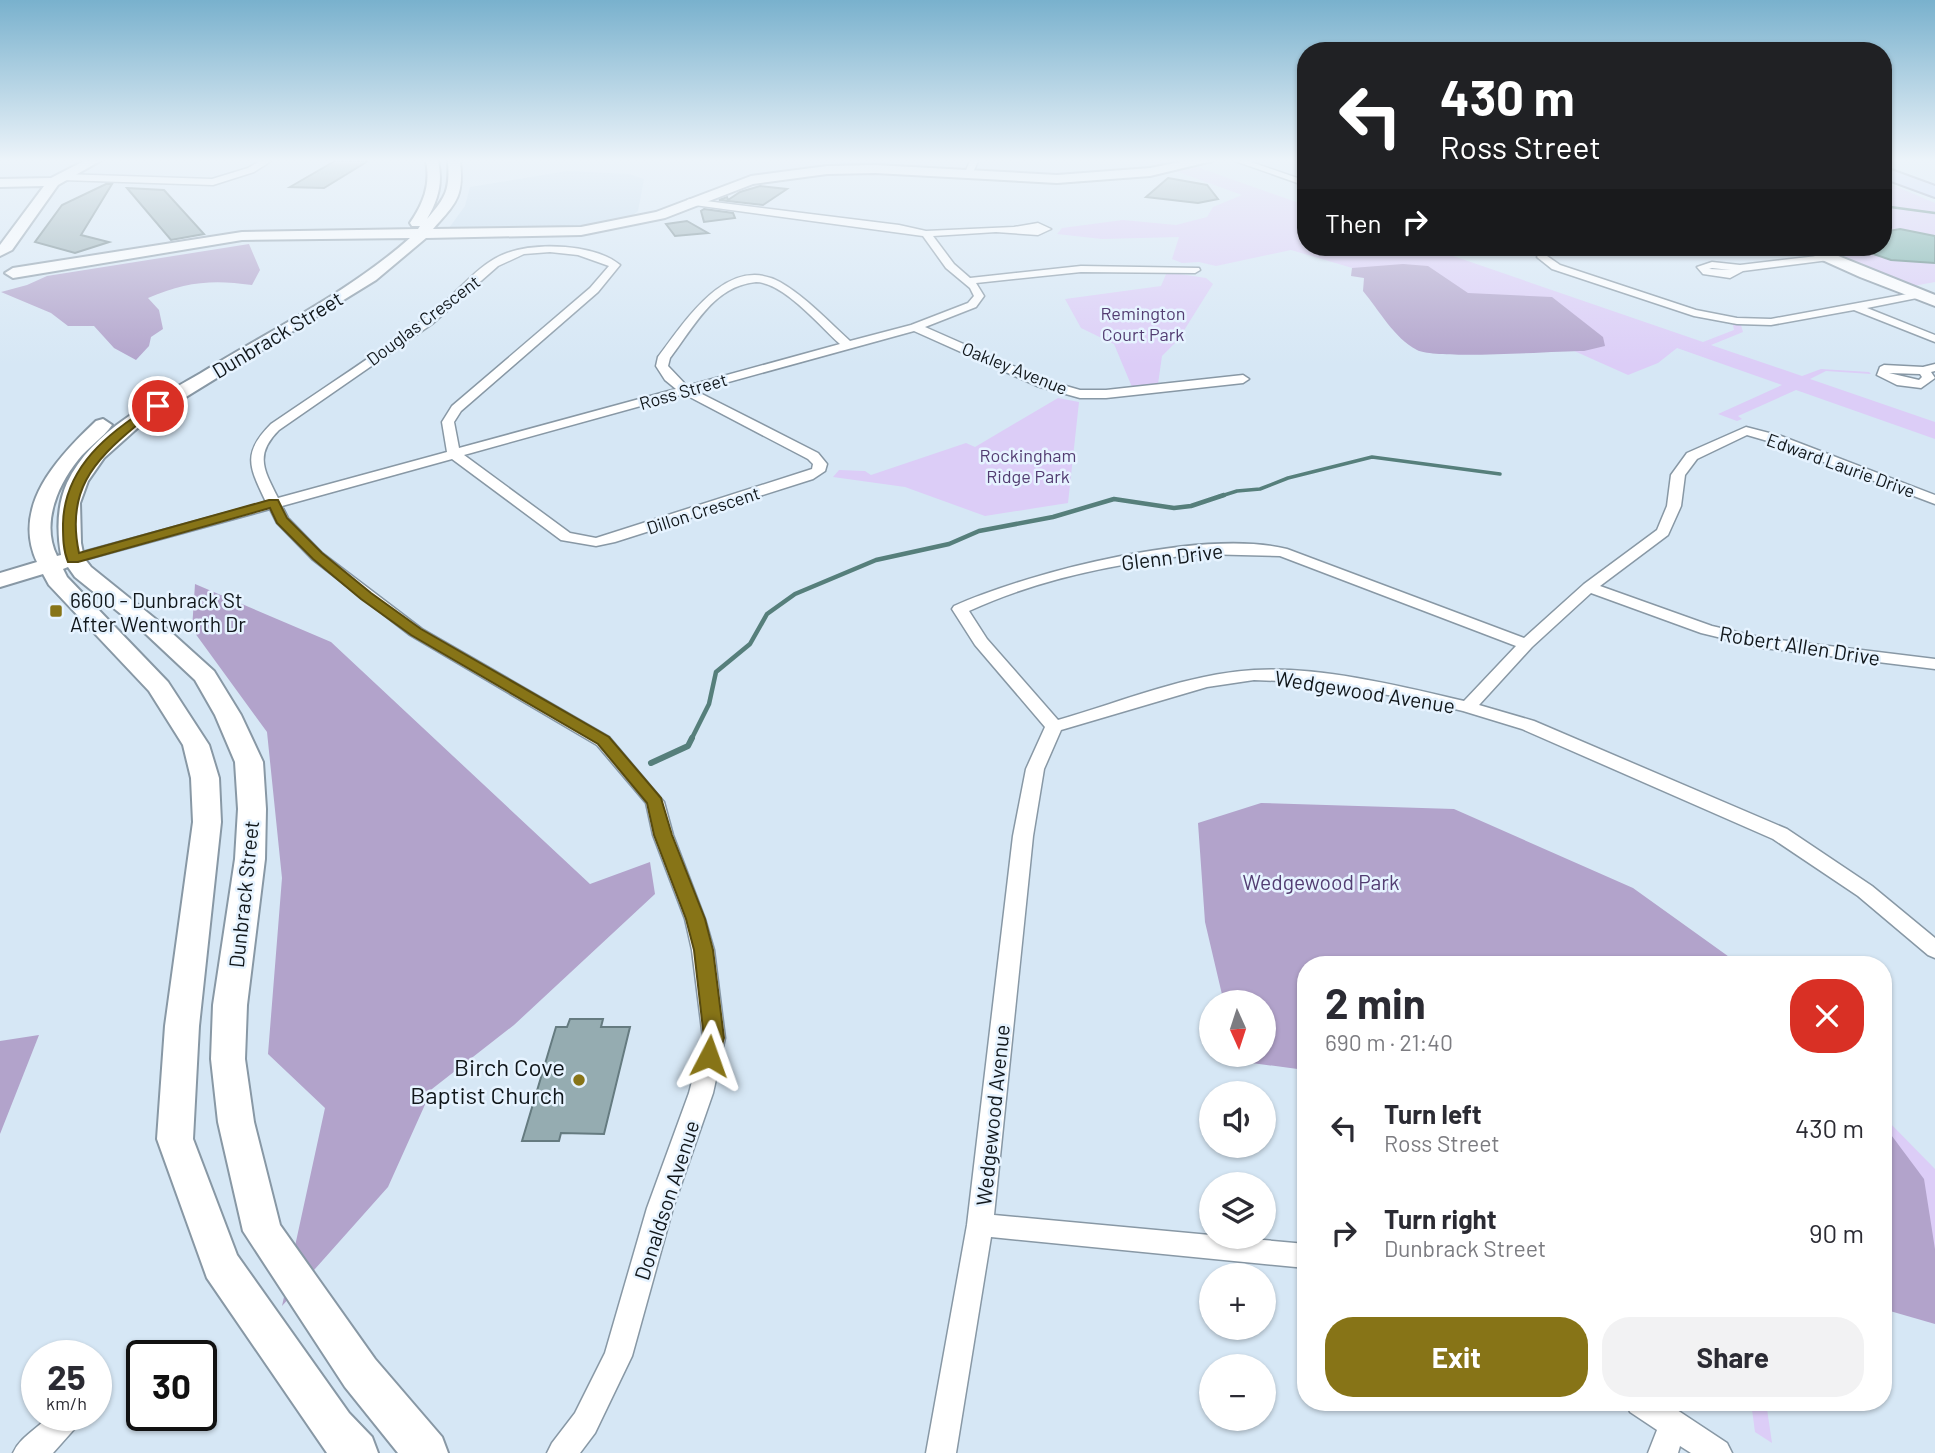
<!DOCTYPE html>
<meta charset="utf-8">
<style>
body{margin:0;font-family:Barlow,sans-serif;background:#f2f2f3;color:#2b2b33;height:100vh;display:flex;flex-direction:column;font-size:26px;white-space:nowrap}
*{box-sizing:border-box;margin:0}
p{font-size:23px;color:#7c7c81}
.icon{flex:none;width:38px;height:38px;fill:none;stroke:currentColor;stroke-width:2;stroke-linecap:round;stroke-linejoin:round}
.map{position:relative;flex:1;overflow:hidden}
.sheet{position:absolute;left:1297px;top:956px;width:595px;height:455px;display:flex;flex-direction:column;background:#fff;border-radius:28px;box-shadow:0 2px 5px #0004}
.sheet>*{flex:none}
.hud{position:absolute;left:1297px;top:42px;width:595px;height:214px;border-radius:28px;box-shadow:0 2px 5px #0004;background:#202124;color:#fff;overflow:hidden}
.needle{width:46px;rotate:177deg}
.buttons{position:absolute;left:1199px;top:990px;display:grid;gap:14px}
.buttons a{display:grid;place-items:center;width:77px;height:77px;border-radius:50%;background:#fff;box-shadow:0 2px 5px #0004;font-size:35px}
.speed{position:absolute;left:21px;top:1340px;display:flex;gap:14px;font-size:35px;font-weight:700;text-align:center}
.speed>*{display:grid;place-content:center;width:91px;height:91px;border-radius:50%;background:#fff;box-shadow:0 2px 5px #0004;line-height:1}
.speed small{font-size:18px;font-weight:400}
.speed .limit{border:4px solid #111;border-radius:10px;background:#fff;color:#111}
.pin{position:absolute;display:grid;place-items:center;width:60px;height:60px;color:#fff;margin:-30px;border:4px solid #fff;border-radius:50%;box-shadow:0 2px 7px #0007}
.me{position:absolute;width:77px;margin:-38px;rotate:4deg;stroke-linejoin:round;filter:drop-shadow(0 0 5px #0008)}
.turn{display:flex;align-items:center;gap:24px;height:147px;padding:0 28px;font-size:32px}
.turn .icon{width:91px;height:91px;stroke-width:2.5}
.turn b{display:block;font-size:49px;line-height:60px}
.then{display:flex;align-items:center;height:66px;padding:0 28px;background:#0003;gap:14px;font-size:26px}
.round{display:grid;place-items:center;flex:none;width:74px;height:74px;border-radius:28px;background:#f2f2f3}
.overview{display:flex;align-items:center;justify-content:space-between;height:119px;padding:0 28px}
h1{font-size:42px;font-weight:700;line-height:52px}
.cta{display:flex;gap:14px;margin-top:auto;padding:14px 28px}
.cta a{flex:1;height:80px;border-radius:28px;background:#877417;color:#fff;font-size:28px;font-weight:700;line-height:80px;text-align:center}
.cta a+a{background:#f2f2f3;color:#2b2b33}
ul{padding:0;list-style:none}
li{display:flex;align-items:center;gap:21px;height:105px;padding:0 28px}
li div{flex:1}
li b{display:block;font-size:26px}
li em{font-style:normal}
.map>svg:first-child{display:block}
</style>
<div class="map">
<svg width="1935" height="1453" viewBox="0 0 1935 1453">
<rect width="100%" height="100%" fill="#d6e7f5"/>
<polygon fill="#c3daed" points="567,171 629,174 644,179 638,211 632,216 604,223 569,227 449,228 465,206 470,187"/>
<g fill="#dccdf7">
<polygon points="1148,161 1180,161 1305,205 1306,247 1427,247 1703,342 1734,330 1733,325 1741,325 1743,332 1711,345 1802,376 1821,369 1869,372 1871,374 1826,371 1810,379 1935,422 1935,439 1796,390 1738,416 1742,419 1737,421 1718,414 1782,385 1677,348 1658,363 1628,375 1458,299 1291,250 1216,266 1199,262 1182,263 1172,259 1179,237 1102,239 1057,234 1062,228 1123,220 1176,225 1207,217 1213,207 1242,195"/>
<polygon points="1883,181 1935,203 1935,282 1913,286 1823,247 1883,247"/>
<polygon points="1167,272 1206,278 1213,284 1178,340 1162,356 1158,384 1132,387 1114,344 1081,328 1065,299 1161,286"/>
<polygon points="1058,398 1079,402 1068,503 985,516 905,487 833,477 839,470 865,471 871,475 966,443 975,447"/>
<polygon points="1883,1116 1935,1169 1935,1270 1883,1257"/>
<polygon points="1751,1402 1766,1402 1772,1443 1755,1432"/>
</g>
<g fill="#b2a3cb">
<path d="M 249,244 L 260,270 L 252,285 C 212,279 185,282 148,298 L 159,310 L 163,329 L 151,337 L 149,346 L 136,360 L 114,348 L 94,326 L 68,326 L 51,313 L 1,292 L 27,285 L 47,276 Z"/>
<path d="M 1403,264 L 1428,266 L 1468,293 L 1552,297 L 1603,337 L 1605,346 L 1584,351 C 1554,351 1437,360 1417,350 C 1394,338 1379,310 1363,291 L 1364,278 L 1351,276 L 1352,268 Z"/>
<polygon points="195,584 331,642 590,884 650,862 655,894 514,1025 432,1089 388,1187 282,1306 325,1108 268,1054 282,878 267,732 192,629"/>
<polygon points="1261,803 1454,809 1633,888 1739,964 1306,964 1305,1070 1237,1061 1236,1055 1264,1055 1264,1003 1224,1003 1205,922 1198,823"/>
<polygon points="39,1035 0,1134 0,1041"/>
<polygon points="1883,1124 1924,1179 1935,1249 1935,1324 1883,1309"/>
</g>
<polygon fill="#74aca4" stroke="#567f7b" stroke-width="2" points="1900,229 1935,236 1935,263 1891,260 1853,247 1883,247 1883,232"/>
<g fill="none" stroke-linecap="round" stroke-linejoin="round">
<polyline stroke="#567f7b" stroke-width="2.5" points="1883,206 1935,213"/>
<polyline stroke="#567f7b" stroke-width="3.5" points="1218,497 1237,491 1260,489 1288,478 1372,457 1500,474"/>
<polyline stroke="#567f7b" stroke-width="4.5" points="691,740 709,704 716,672 750,644 767,614 795,594 876,560 949,544 979,531 1053,517 1114,499 1174,508 1191,506 1224,495"/>
<polyline stroke="#567f7b" stroke-width="6" points="651,763 688,746 692,738"/>
</g>
<g fill="#95acb1" stroke="#657b80" stroke-width="2">
<polygon points="335,161 368,161 324,188 290,187"/>
<polygon points="1168,178 1207,185 1218,199 1198,203 1146,197"/>
<polygon points="106,184 112,184 81,235 109,242 75,253 35,242 62,205"/>
<polygon points="760,186 787,189 763,205 719,200 727,197 728,200 740,192"/>
<polygon points="127,188 164,190 204,234 171,240"/>
<polygon points="704,209 733,213 735,218 704,222 701,211"/>
<polygon points="687,221 708,233 675,236 666,224"/>
<polygon points="570,1019 603,1019 601,1027 630,1027 604,1134 561,1133 559,1141 522,1141 556,1027 567,1027"/>
</g>
<g fill="none" stroke-linecap="round" stroke-linejoin="round">
<g stroke="#8898a5" stroke-width="3">
<g id="street">
<polygon points="260,161 271,161 254,172 213,185 63,180 59,177 63,174 212,179 248,168"/>
<polygon points="970,161 978,161 972,175 968,178 964,175"/>
<polygon points="1235,161 1248,161 1306,181 1306,186"/>
<path d="M 690,199 L 899,225 L 926,231 L 1014,227 L 1038,223 L 1051,229 L 1038,235 L 996,232 L 933,236 L 954,264 L 970,278 L 1081,266 L 1199,268 L 1200,270 L 1195,273 L 1081,272 L 976,283 L 984,296 L 976,307 L 925,327 L 1045,380 L 1080,390 L 1106,390 L 1243,375 L 1249,379 L 1243,383 L 1106,398 L 1080,398 L 1037,386 L 914,331 L 696,391 L 818,453 L 827,464 L 825,471 L 813,479 L 615,542 L 596,546 L 561,540 L 452,459 L 282,506 L 288,518 L 322,553 L 422,629 L 609,737 L 664,802 L 673,835 L 705,919 L 714,950 L 725,1038 L 713,1093 L 673,1208 L 632,1356 L 595,1433 L 580,1453 L 547,1453 L 552,1443 L 575,1413 L 605,1353 L 647,1208 L 689,1093 L 703,1038 L 692,950 L 685,919 L 653,835 L 646,803 L 597,745 L 410,635 L 312,559 L 277,523 L 270,509 L 73,563 L 66,559 L 68,556 L 266,502 C 250,468 241,454 271,424 C 325,387 380,352 433,312 C 457,294 478,263 507,253 C 537,242 595,244 620,265 L 598,292 L 461,411 L 454,422 L 459,448 L 676,389 L 665,380 L 656,366 L 658,357 C 685,322 727,253 780,282 C 806,297 828,321 850,341 L 911,325 L 968,303 L 974,296 L 970,288 L 946,268 L 923,236 L 687,204 L 687,200 ZM 550,252 L 578,255 L 609,266 L 590,288 L 452,406 L 442,422 L 447,452 L 278,498 C 264,470 254,455 279,430 L 432,324 L 498,266 L 524,254 ZM 756,282 C 783,282 820,326 840,344 L 687,386 L 668,366 L 670,358 C 694,327 713,286 756,282 ZM 684,394 L 808,459 L 813,464 L 812,469 L 596,538 L 570,533 L 464,455 Z"/>
<polygon points="1550,247 1563,247 1547,256 1560,265 1696,310 1737,318 1771,319 1918,292 1923,295 1922,297 1867,308 1935,335 1935,342 1854,310 1771,325 1737,324 1694,316 1552,269 1537,257 1542,250"/>
<path d="M 1826,255 L 1831,258 L 1829,260 L 1743,271 L 1730,278 L 1703,274 L 1697,267 L 1712,262 L 1740,265 ZM 1712,268 L 1731,270 L 1709,269 Z"/>
<path d="M 1935,364 L 1935,371 L 1931,372 L 1935,378 L 1921,388 L 1897,385 L 1877,375 L 1880,367 L 1884,365 L 1923,367 ZM 1889,373 L 1920,374 L 1922,377 L 1919,380 Z"/>
<path d="M 1746,427 L 1781,436 L 1935,495 L 1935,504 L 1771,442 L 1747,435 L 1697,459 L 1685,475 L 1681,506 L 1668,535 L 1600,586 L 1712,626 L 1763,638 L 1935,659 L 1935,669 L 1763,648 L 1701,633 L 1591,593 L 1532,647 L 1479,705 L 1534,721 L 1787,829 L 1872,886 L 1935,938 L 1935,958 L 1928,955 L 1858,896 L 1773,839 L 1522,729 L 1463,711 L 1413,699 L 1307,682 L 1254,680 L 1207,687 L 1061,730 L 1044,769 L 1033,836 L 994,1215 L 1306,1244 L 1306,1268 L 991,1237 L 956,1453 L 926,1453 L 967,1225 L 1013,836 L 1026,769 L 1045,727 L 975,645 L 952,609 L 954,606 C 1032,571 1204,528 1287,549 L 1524,638 L 1584,584 L 1657,530 L 1667,506 L 1671,475 L 1687,453 ZM 1200,554 L 1280,556 L 1516,646 L 1464,701 C 1401,686 1319,666 1254,670 C 1187,674 1121,702 1058,720 L 987,639 L 969,611 C 1040,578 1123,562 1200,554 Z"/>
<polygon points="1626,1402 1665,1402 1727,1443 1732,1453 1691,1453 1680,1446 1678,1453 1648,1453 1657,1430 1630,1412"/>
<path d="M 49,1416 L 81,1416 L 77,1426 L 53,1453 L 13,1453 C 20,1437 37,1429 49,1416 Z"/>
</g>
</g>
<g stroke="#8898a5" stroke-width="4">
<g id="secondary">
<polygon points="84,161 100,161 58,185 12,250 0,256 0,245 44,186 0,187 0,179 51,178"/>
<path d="M 426,161 L 438,161 C 443,183 438,200 427,219 C 446,197 450,190 448,161 L 460,161 C 464,197 456,203 433,229 L 581,227 L 656,212 L 751,176 L 827,166 L 875,165 L 1057,175 L 1150,168 L 1185,161 L 1212,161 L 1150,176 L 1057,183 L 875,173 L 827,174 L 753,184 L 665,218 L 581,235 L 426,238 L 376,280 L 142,424 L 104,458 L 88,481 L 80,503 L 81,543 L 84,558 L 91,567 L 163,625 L 214,671 L 241,715 L 263,762 L 266,809 L 265,859 L 247,1005 L 245,1059 L 254,1122 L 280,1225 L 375,1359 L 442,1437 L 448,1453 L 398,1453 L 345,1387 L 243,1231 L 218,1122 L 211,1059 L 213,1005 L 235,859 L 238,809 L 235,762 L 215,715 L 195,680 L 147,635 L 75,577 L 68,567 L 63,569 L 67,577 L 168,682 L 209,745 L 219,778 L 221,822 L 199,1026 L 193,1139 L 237,1255 L 349,1413 L 372,1437 L 378,1453 L 327,1453 L 207,1278 L 157,1139 L 165,1026 L 193,822 L 191,778 L 183,745 L 149,691 L 49,585 L 43,574 L 0,587 L 0,573 L 37,562 C 11,506 58,457 96,421 L 103,419 L 112,425 C 103,438 88,447 78,460 C 57,486 41,524 57,556 L 61,555 C 57,532 57,505 67,483 C 92,430 153,401 201,373 C 271,330 348,293 410,238 L 242,240 L 13,278 L 5,273 L 13,268 L 242,232 L 418,229 L 420,226 L 412,226 L 410,223 C 423,204 431,185 426,161 Z"/>
<polygon points="1798,247 1816,247 1935,295 1935,306 1860,277 1800,250"/>
</g>
</g>
<g stroke="#8992ac" stroke-width="4">
<polygon id="highway" points="1883,167 1935,186 1935,197 1883,178"/>
</g>
<use href="#street" fill="#fff" fill-rule="evenodd"/>
<use href="#secondary" fill="#fff" fill-rule="evenodd"/>
<use href="#highway" fill="#cad5fa" fill-rule="evenodd"/>
</g>
<linearGradient id="sky" x2="0" y2="1"><stop stop-color="#79b1cd"/><stop offset="0.44" stop-color="#edf4fa"/><stop offset="1" stop-color="#edf4fa" stop-opacity="0"/></linearGradient>
<rect width="1935" height="365" fill="url(#sky)"/>
<path fill="#877417" stroke="#584b0f" stroke-width="2" d="M 154,404 L 163,406 C 156,414 145,418 137,425 C 92,462 66,492 79,553 L 269,500 L 278,500 L 287,518 L 322,553 L 371,593 L 421,629 L 609,737 L 661,798 L 672,835 L 705,919 L 713,950 L 724,1038 L 717,1062 L 709,1064 L 702,1062 L 699,1056 L 704,1038 L 694,950 L 686,919 L 654,835 L 647,803 L 598,744 L 411,635 L 361,599 L 313,559 L 277,523 L 270,508 L 78,562 L 68,562 C 63,550 63,537 63,524 C 64,467 109,432 154,404 Z"/>
<g fill="#877417" stroke="#e6f3ff" stroke-width="2.5">
<rect x="49" y="604" width="14" height="14" rx="3.5"/>
<circle cx="579" cy="1080" r="7"/>
</g>
<g text-anchor="middle" dominant-baseline="central" stroke-width="5" stroke-linejoin="round" paint-order="stroke">
<g font-size="18" fill="#533d72" stroke="#e6f3ff">
<text x="1143" y="313">Remington<tspan x="1143" dy="21">Court Park</tspan></text>
<text x="1028" y="455">Rockingham<tspan x="1028" dy="21">Ridge Park</tspan></text>
</g>
<g font-size="18" fill="#11171b" stroke="#e6f3ff">
<text transform="translate(423 320) rotate(-37)">Douglas Crescent</text>
<text transform="translate(1015 368) rotate(22)">Oakley Avenue</text>
<text transform="translate(683 391) rotate(-16)">Ross Street</text>
<text transform="translate(1841 465) rotate(20)">Edward Laurie Drive</text>
<text transform="translate(703 510) rotate(-18)">Dillon Crescent</text>
</g>
<g font-size="21" fill="#11171b" stroke="#e6f3ff">
<text transform="translate(277 334) rotate(-31)">Dunbrack Street</text>
<text transform="translate(1172 556) rotate(-7)">Glenn Drive</text>
<text transform="translate(1800 645) rotate(9)">Robert Allen Drive</text>
<text transform="translate(1365 691) rotate(9)">Wedgewood Avenue</text>
<text transform="translate(243 894) rotate(-84)">Dunbrack Street</text>
<text transform="translate(992 1115) rotate(-84)">Wedgewood Avenue</text>
<text transform="translate(666 1200) rotate(-72)">Donaldson Avenue</text>
</g>
<g font-size="21" fill="#11171b" stroke="#e6f3ff" text-anchor="start">
<text x="70" y="599">6600 - Dunbrack St<tspan x="70" dy="24">After Wentworth Dr</tspan></text>
</g>
<g font-size="21" fill="#533d72" stroke="#e6f3ff">
<text x="1321" y="881">Wedgewood Park</text>
</g>
<g font-size="24" fill="#11171b" stroke="#e6f3ff" text-anchor="end">
<text x="565" y="1066">Birch Cove<tspan x="565" dy="28">Baptist Church</tspan></text>
</g>
</g>
</svg>
<div class="buttons">
<a><svg class="needle" viewBox="-14 -14 28 28"><path d="M0-13l5 13h-10z" fill="#e53935"/><path d="M0 13l5-13h-10z" fill="#7c7c81"/></svg></a>
<a><svg class="icon" aria-label="sound" viewBox="0 0 24 24"><path d="M4 9h4l5-4v14l-5-4H4zM17 9q2 3 0 6"/></svg></a>
<a><svg class="icon" aria-label="layers" viewBox="0 0 24 24"><path d="M12 4l9 5-9 5-9-5zM3 14l9 5 9-5"/></svg></a>
<a>+</a>
<a>−</a>
</div>
<div class="speed"><div>25<small>km/h</small></div><div class="limit">30</div></div>
<div class="pin" style="left:158px;top:406px;background:#d93025"><svg class="icon" aria-label="arrive" viewBox="0 0 24 24"><path d="M6 21V4h12l-3 4 3 4H6"/></svg></div>
<svg class="me" style="left:709px;top:1056px" viewBox="-20 -20 40 40"><path d="M0-17L14 15 0 8-14 15z" fill="#877417" stroke="#fff" stroke-width="4"/></svg>
<div class="hud">
<div class="turn"><svg class="icon" aria-label="left" viewBox="0 0 24 24"><path d="M17 20v-9H6M10 6l-5 5 5 5"/></svg><div><b>430 m</b>Ross Street</div></div>
<div class="then">Then<svg class="icon" aria-label="right" viewBox="0 0 24 24"><path d="M7 20v-9h11M14 6l5 5-5 5"/></svg></div>
</div>
<section class="sheet">
<div class="overview"><div><h1>2 min</h1><p>690 m · 21:40</p></div><a class="round" style="background:#d93025;color:#fff"><svg class="icon" aria-label="close" viewBox="0 0 24 24"><path d="M6 6l12 12M18 6L6 18"/></svg></a></div>
<ul>
<li><svg class="icon" aria-label="left" viewBox="0 0 24 24"><path d="M17 20v-9H6M10 6l-5 5 5 5"/></svg><div><b>Turn left</b><p>Ross Street</p></div><em>430 m</em></li>
<li><svg class="icon" aria-label="right" viewBox="0 0 24 24"><path d="M7 20v-9h11M14 6l5 5-5 5"/></svg><div><b>Turn right</b><p>Dunbrack Street</p></div><em>90 m</em></li>
</ul>
<div class="cta"><a>Exit</a><a>Share</a></div>
</section>
</div>
